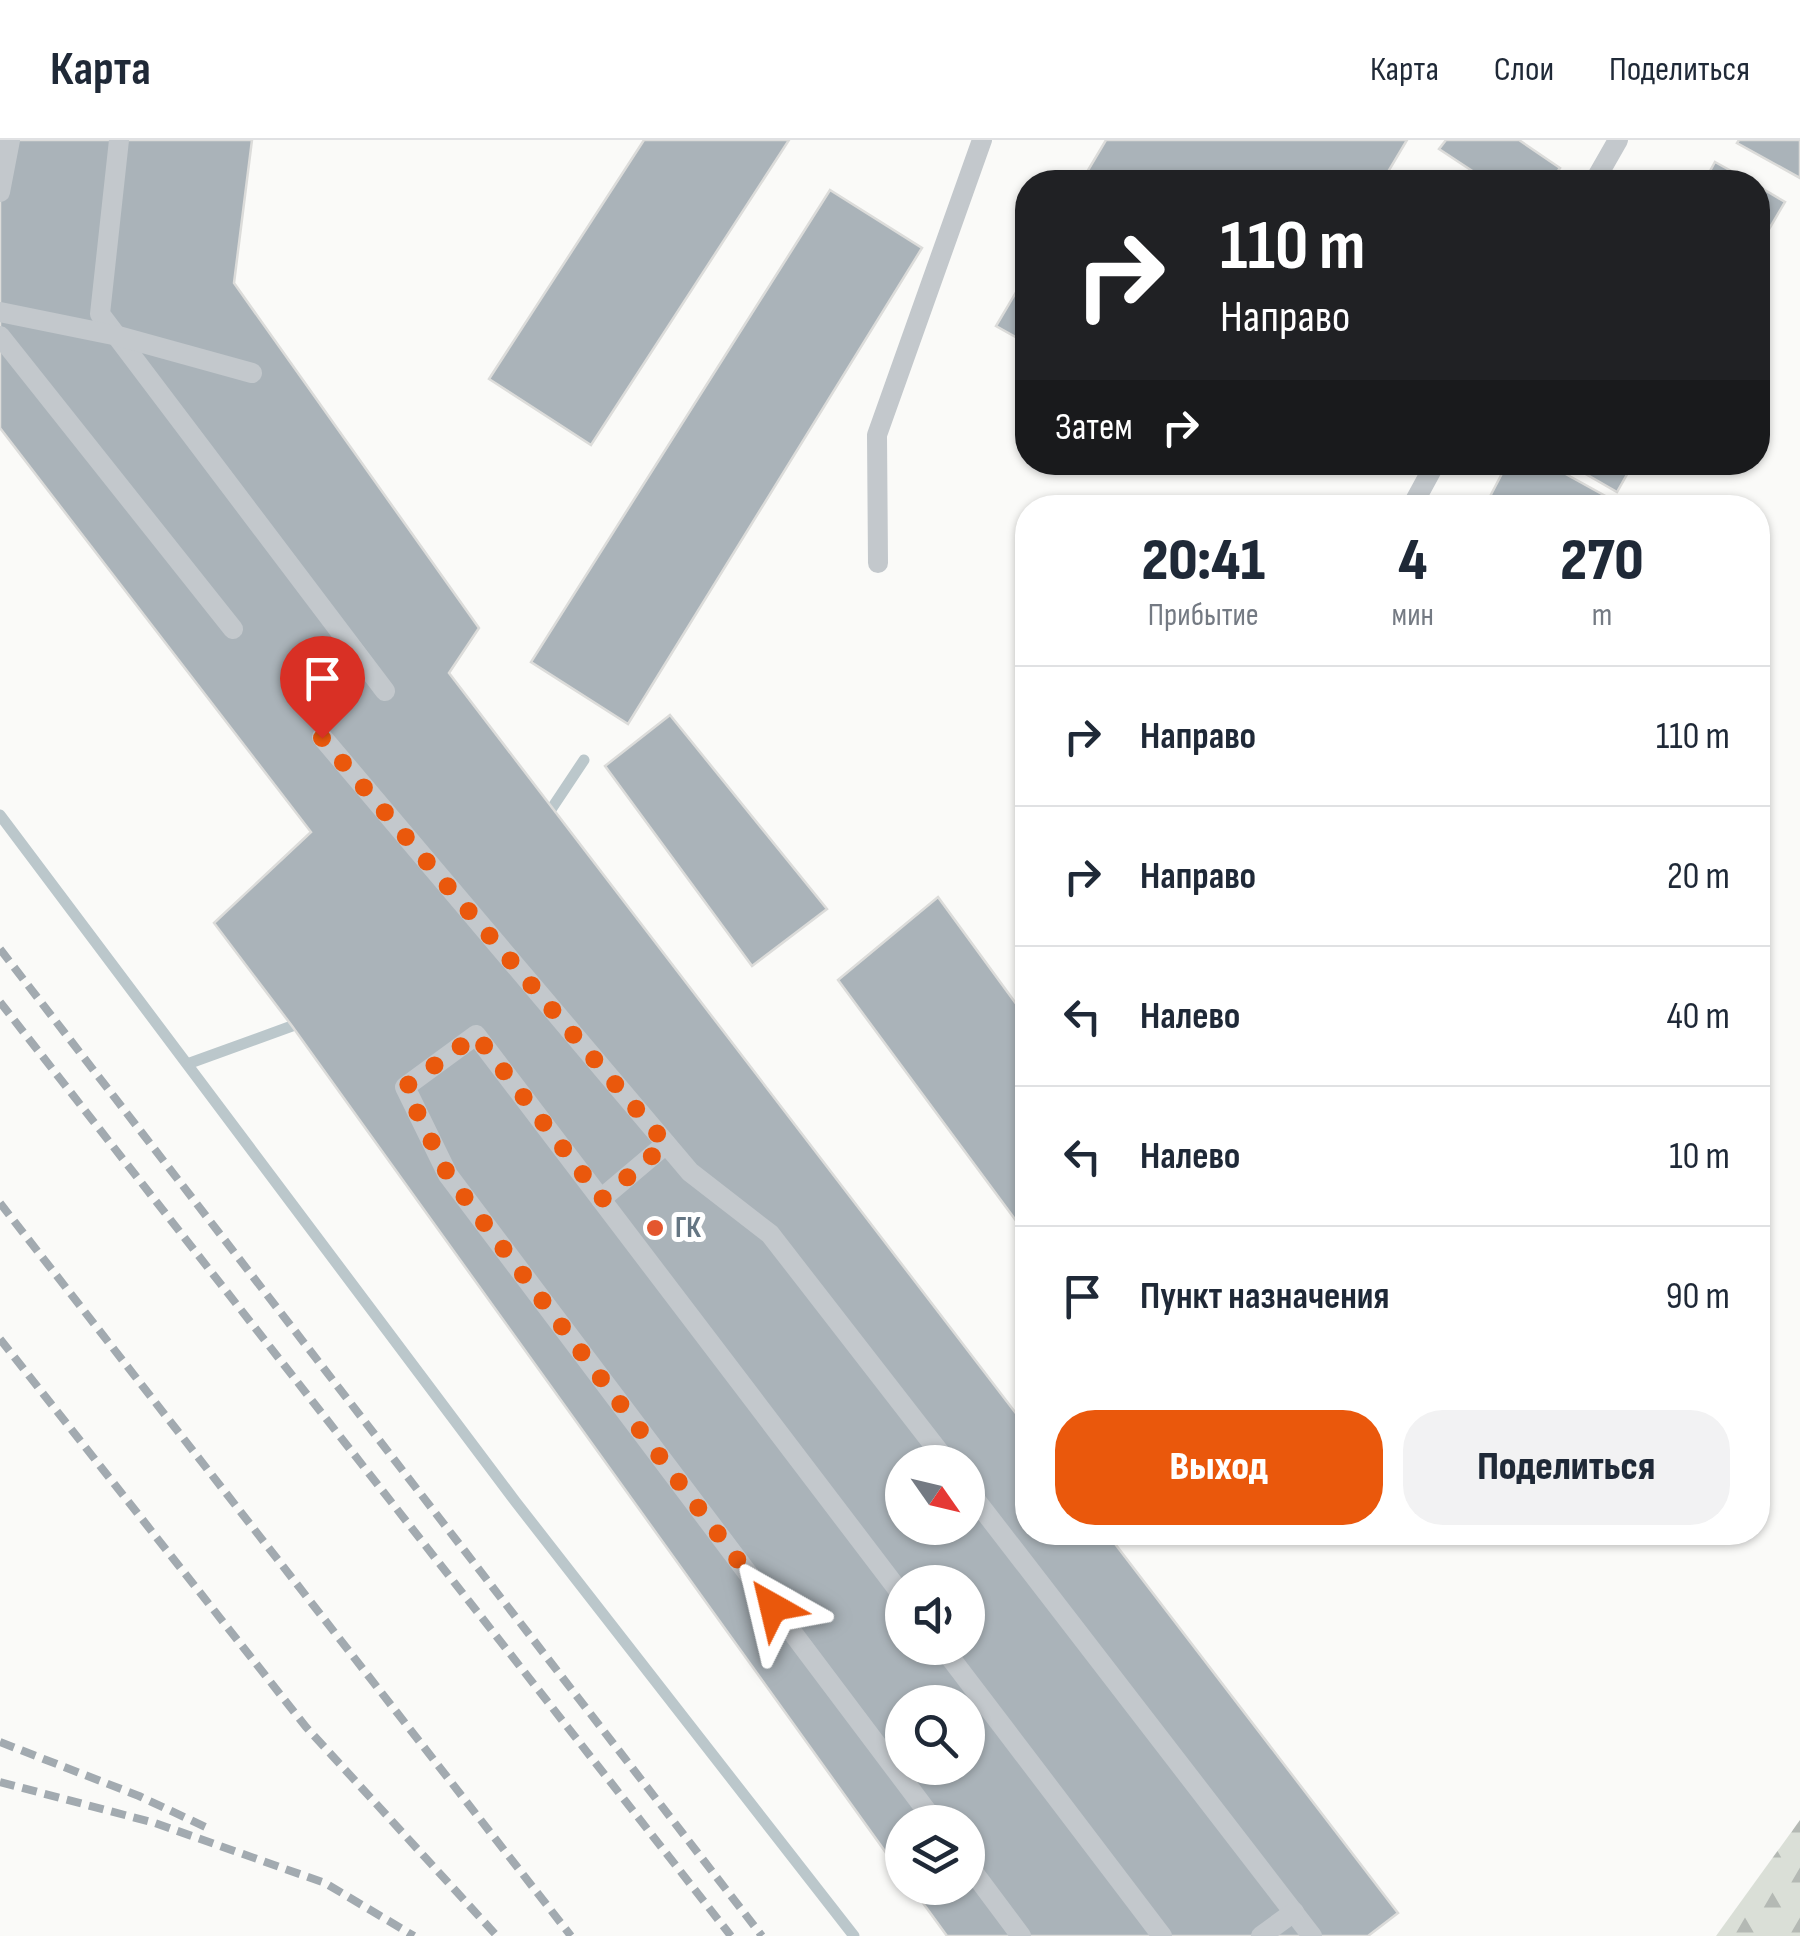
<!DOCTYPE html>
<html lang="ru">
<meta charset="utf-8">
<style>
body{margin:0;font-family:"Sofia Sans Condensed",sans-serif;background:#f2f2f3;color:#1f2937;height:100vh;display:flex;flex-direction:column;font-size:38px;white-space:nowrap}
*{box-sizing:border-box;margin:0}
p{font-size:32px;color:#747a83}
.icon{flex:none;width:55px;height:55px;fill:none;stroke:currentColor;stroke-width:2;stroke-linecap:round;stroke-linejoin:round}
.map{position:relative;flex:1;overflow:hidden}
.panel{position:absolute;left:1015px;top:355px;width:755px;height:1050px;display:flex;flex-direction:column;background:#fff;border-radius:40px;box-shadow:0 2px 8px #0004}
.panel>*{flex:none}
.banner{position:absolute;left:1015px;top:30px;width:755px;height:305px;border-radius:40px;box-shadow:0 2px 8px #0004;background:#202124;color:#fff;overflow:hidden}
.needle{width:65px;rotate:124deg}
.fabs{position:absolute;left:885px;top:1305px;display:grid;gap:20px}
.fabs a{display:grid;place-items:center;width:100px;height:100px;border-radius:50%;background:#fff;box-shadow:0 2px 8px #0004;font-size:50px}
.pin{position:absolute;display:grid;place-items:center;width:85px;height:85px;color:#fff;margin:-102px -42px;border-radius:50% 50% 50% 0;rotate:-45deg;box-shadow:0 0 10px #0007}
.pin .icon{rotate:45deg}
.me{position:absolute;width:110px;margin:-55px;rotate:323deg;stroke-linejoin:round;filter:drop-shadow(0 0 8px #0008)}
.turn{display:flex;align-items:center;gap:35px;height:210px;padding:0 40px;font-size:45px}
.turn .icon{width:130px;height:130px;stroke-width:2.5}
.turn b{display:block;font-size:70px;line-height:85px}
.then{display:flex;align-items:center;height:95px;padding:0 40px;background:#0003;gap:20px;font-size:38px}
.eta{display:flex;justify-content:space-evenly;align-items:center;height:170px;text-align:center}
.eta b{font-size:60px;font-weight:800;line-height:70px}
.cta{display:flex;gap:20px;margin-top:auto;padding:20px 40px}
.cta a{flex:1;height:115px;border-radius:40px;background:#ea580c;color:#fff;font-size:40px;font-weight:800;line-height:115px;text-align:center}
.cta a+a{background:#f2f2f3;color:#1f2937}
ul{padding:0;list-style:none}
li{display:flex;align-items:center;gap:30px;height:140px;padding:0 40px;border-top:2px solid #e0e1e3}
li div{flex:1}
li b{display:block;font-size:38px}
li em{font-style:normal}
header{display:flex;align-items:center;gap:60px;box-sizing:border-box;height:140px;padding:0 50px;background:#fff;border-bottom:2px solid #e0e1e3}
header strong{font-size:48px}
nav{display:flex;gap:55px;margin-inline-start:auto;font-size:35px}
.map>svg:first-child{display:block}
</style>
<header>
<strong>Карта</strong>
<nav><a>Карта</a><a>Слои</a><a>Поделиться</a></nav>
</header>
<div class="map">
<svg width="1800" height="1796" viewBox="0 0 1800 1796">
<defs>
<pattern id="forest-firs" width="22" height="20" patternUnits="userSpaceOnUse" patternTransform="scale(2.5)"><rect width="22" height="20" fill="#dadfd7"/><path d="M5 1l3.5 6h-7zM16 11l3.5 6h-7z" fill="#b4b9b4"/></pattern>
</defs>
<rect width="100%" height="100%" fill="#fafaf8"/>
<polygon fill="url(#forest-firs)" points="1800,1680 1800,1796 1716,1796"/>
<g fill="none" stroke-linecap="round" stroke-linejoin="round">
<g stroke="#bbc7cb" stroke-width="11">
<polyline points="552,668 584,620"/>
<polyline points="0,675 515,1361 854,1796"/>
<polyline points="190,923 292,886"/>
</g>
</g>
<g fill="#aab3b9" stroke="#dcdcda" stroke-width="2.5" fill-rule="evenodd">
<path d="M 0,0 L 252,0 L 234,143 L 479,488 L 449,533 L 1028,1289 L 1028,1392 L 1106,1392 L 1398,1773 L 1368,1796 L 947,1796 L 912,1748 L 968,1748 L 968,1682 L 902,1682 L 902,1735 L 292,886 L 214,783 L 311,692 L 0,288 ZM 902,1322 L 968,1322 L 968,1388 L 902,1388 ZM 902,1442 L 968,1442 L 968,1508 L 902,1508 ZM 902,1562 L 968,1562 L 968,1628 L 902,1628 Z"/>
<polygon points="644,0 789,0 591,305 489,239"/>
<polygon points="1106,0 1407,0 1382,42 1081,42"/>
<polygon points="1446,0 1519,0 1560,28 1550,42 1489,42 1439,9"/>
<polygon points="1739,0 1800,0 1800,38 1737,3"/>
<polygon points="1715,22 1751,42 1704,42"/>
<polygon points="1758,46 1785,62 1762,101 1758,99"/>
<polygon points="830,50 922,108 628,584 531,522"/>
<polygon points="1028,132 1028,204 996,186"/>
<polygon points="1508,322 1544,322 1627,368 1484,368"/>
<polygon points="1565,322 1634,322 1617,352"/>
<polygon points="670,575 827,769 752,826 605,626"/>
<polygon points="938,757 1028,880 1028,1097 838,840"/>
</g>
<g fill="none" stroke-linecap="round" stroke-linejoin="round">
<g stroke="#c3c8cc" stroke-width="20">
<polyline points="119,0 100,174 385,551"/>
<polyline points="1594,42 1618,0"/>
<polyline points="0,52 10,0"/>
<polyline points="0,172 118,196 252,233"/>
<polyline points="0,196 233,489"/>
<polyline points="1411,368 1436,322"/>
<polyline points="878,423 877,295 982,0"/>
<polyline points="322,597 690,1032 770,1094 947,1322"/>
<polyline points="601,1059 666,1004"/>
<polyline points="968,1350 1312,1796"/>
<polyline points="902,1455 476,895 405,947 448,1035 935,1682"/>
<polyline points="943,1508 1162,1796"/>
<polyline points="968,1725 1021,1796"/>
<polyline points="1261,1796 1294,1772"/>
</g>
<g stroke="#a2aab0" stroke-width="8" stroke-dasharray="15 8" stroke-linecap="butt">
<polyline points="0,809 762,1796"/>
<polyline points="0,862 731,1796"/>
<polyline points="0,1063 571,1796"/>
<polyline points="0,1199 306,1587 497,1796"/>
<polyline points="0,1602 139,1656 212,1690"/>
<polyline points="0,1642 155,1683 325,1743 414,1796"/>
</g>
</g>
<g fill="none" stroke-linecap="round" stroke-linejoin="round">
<polyline stroke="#ea580c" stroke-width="18" stroke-dasharray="0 32.4" points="322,598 666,1004 602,1059 476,895 405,947 448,1035 773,1467"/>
</g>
<circle fill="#e4572e" stroke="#fff" stroke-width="4" cx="655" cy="1088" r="10"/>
<g text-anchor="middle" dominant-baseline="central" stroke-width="10" stroke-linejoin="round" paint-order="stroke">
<g font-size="30" font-weight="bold" fill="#657683" stroke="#fff" text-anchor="start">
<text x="675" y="1088">ГК</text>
</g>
</g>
</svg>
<div class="fabs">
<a><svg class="needle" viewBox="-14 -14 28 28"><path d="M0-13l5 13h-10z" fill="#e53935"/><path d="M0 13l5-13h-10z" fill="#747a83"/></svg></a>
<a><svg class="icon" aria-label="sound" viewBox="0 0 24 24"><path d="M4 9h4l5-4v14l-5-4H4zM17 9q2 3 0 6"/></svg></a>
<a><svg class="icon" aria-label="search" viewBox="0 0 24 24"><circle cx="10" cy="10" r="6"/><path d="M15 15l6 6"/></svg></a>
<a><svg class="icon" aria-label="layers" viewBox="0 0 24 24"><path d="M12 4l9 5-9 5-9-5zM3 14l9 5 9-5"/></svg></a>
</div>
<div class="pin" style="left:322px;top:598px;background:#d93025"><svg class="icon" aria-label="arrive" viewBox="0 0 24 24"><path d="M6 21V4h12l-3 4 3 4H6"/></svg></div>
<svg class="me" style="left:773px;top:1467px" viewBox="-20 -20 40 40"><path d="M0-17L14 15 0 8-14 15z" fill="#ea580c" stroke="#fff" stroke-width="4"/></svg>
<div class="banner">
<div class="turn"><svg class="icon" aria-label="right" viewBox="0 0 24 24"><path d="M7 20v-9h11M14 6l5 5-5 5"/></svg><div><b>110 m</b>Направо</div></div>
<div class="then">Затем<svg class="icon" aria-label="right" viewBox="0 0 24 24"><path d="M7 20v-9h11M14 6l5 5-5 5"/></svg></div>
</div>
<section class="panel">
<div class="eta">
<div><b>20:41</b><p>Прибытие</p></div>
<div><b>4</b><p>мин</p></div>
<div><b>270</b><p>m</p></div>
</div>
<ul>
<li><svg class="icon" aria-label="right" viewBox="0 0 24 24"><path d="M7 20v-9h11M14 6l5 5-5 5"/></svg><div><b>Направо</b></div><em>110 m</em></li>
<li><svg class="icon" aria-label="right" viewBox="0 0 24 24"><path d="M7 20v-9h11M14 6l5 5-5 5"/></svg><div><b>Направо</b></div><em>20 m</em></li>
<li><svg class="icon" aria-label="left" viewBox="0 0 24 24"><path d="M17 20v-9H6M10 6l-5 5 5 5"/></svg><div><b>Налево</b></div><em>40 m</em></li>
<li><svg class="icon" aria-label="left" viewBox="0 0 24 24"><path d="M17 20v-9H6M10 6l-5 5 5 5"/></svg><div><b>Налево</b></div><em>10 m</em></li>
<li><svg class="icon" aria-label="arrive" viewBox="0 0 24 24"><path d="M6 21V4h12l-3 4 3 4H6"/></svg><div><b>Пункт назначения</b></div><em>90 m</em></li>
</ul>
<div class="cta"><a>Выход</a><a>Поделиться</a></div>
</section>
</div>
